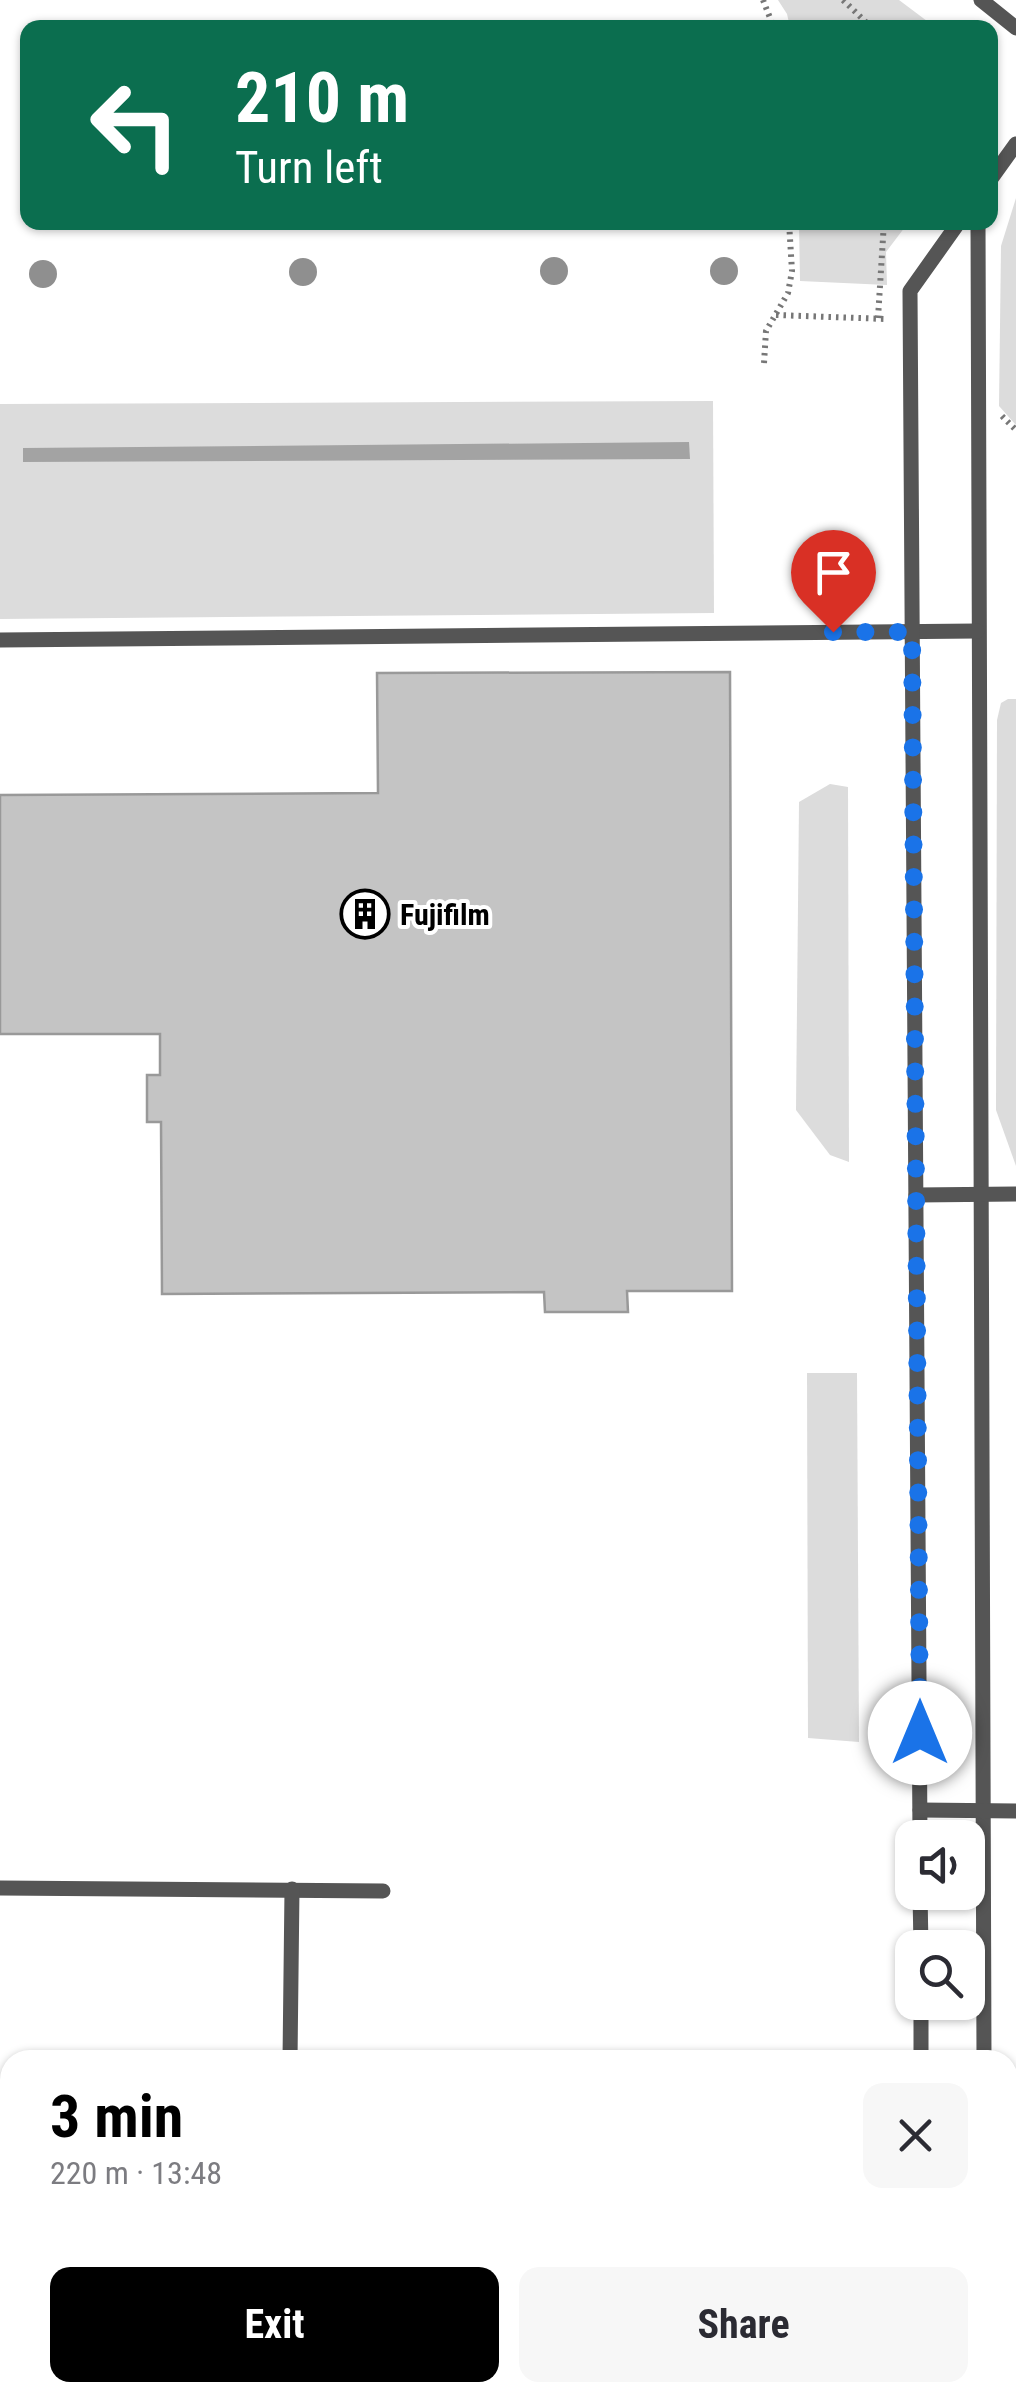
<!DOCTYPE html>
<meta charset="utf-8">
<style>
body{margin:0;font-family:"Roboto Condensed",sans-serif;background:#f7f7f7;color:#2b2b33;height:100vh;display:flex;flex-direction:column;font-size:38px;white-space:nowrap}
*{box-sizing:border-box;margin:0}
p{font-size:32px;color:#7c7c81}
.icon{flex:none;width:55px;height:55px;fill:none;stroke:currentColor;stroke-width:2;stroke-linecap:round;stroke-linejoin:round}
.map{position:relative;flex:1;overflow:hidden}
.details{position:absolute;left:0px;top:2050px;width:1018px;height:352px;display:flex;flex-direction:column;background:#fff;border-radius:30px 30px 0 0;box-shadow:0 2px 8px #0004}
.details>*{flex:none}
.top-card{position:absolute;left:20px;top:20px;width:978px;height:210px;border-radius:20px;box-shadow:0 2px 8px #0004;background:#0b6e4f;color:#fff;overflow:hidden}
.tools{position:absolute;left:895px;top:1820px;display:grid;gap:20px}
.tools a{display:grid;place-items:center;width:90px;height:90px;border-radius:20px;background:#fff;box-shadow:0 2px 8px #0004;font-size:50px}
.pin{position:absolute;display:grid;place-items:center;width:85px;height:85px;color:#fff;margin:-102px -42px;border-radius:50% 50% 50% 0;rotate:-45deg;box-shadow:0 0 10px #0007}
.pin .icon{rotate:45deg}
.me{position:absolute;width:110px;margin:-55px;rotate:0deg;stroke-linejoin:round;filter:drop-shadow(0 0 8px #0008)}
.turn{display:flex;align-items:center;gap:35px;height:210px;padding:0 50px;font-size:45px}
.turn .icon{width:130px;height:130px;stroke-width:2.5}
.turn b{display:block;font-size:70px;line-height:85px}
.round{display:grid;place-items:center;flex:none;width:105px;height:105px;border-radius:20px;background:#f7f7f7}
.headline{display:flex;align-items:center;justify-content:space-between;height:170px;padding:0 50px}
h1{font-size:60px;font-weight:700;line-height:75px;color:#000}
.primary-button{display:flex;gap:20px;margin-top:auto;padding:20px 50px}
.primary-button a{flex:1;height:115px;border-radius:20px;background:#000;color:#fff;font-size:40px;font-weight:700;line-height:115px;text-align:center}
.primary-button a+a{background:#f7f7f7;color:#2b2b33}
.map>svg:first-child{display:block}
</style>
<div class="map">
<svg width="1016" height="2402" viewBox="0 0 1016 2402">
<rect width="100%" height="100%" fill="#fff"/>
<g fill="#dcdcdc">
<polygon points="778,0 899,0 935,27 790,27 787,14"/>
<polygon points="1016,198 1016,425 999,406 1001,246"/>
<polygon points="799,223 799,222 908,223 886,252 887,285 800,281"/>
<polygon points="713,401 714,613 0,619 0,404"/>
<polygon points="1008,699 1016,699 1016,1166 996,1110 997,720 1001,703"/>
<polygon points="830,784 848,787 849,1162 830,1155 796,1110 799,802"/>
<polygon points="807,1373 857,1373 859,1742 808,1738"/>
<polygon points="0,2142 10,2142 10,2392 886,2392 885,2402 0,2402"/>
</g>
<polygon fill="#a3a3a3" points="689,442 690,459 23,462 23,448"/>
<polygon fill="#c4c4c4" stroke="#999" stroke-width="2.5" points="730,672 732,1291 627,1291 628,1312 545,1312 544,1292 162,1294 161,1122 147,1122 147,1075 160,1075 160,1034 0,1034 0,795 378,793 377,673"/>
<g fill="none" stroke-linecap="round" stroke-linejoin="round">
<g stroke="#777" stroke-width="6" stroke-dasharray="2.5 5" stroke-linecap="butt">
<polyline points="763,0 774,28"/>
<polyline points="843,0 872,28"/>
<polyline points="776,315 886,319"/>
<polyline points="878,318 884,222"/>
<polyline points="764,363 766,331 788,293 792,271 789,222"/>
<polyline points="1002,416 1016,430"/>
</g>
<g stroke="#555" stroke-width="15">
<polyline points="981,0 1016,28"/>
<polyline points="990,180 1016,144"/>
<polyline points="978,222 984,2060"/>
<polyline points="0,640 977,631"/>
<polyline points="916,1195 1016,1194"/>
<polyline points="920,1810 1016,1811"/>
<polyline points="920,1838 910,291 959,222"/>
<polyline points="0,1888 383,1891"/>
<polyline points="920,1892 921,1948"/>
<polyline points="921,2002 921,2060"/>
<polyline points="290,2060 292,1889"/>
<polyline points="1008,2166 1016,2166"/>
<polyline points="924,2392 924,2402"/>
<polyline points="986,2392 986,2402"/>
</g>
</g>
<g fill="#8f8f8f">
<circle cx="554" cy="271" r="14"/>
<circle cx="724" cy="271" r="14"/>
<circle cx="303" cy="272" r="14"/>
<circle cx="43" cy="274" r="14"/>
</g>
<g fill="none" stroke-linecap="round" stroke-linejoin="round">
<polyline stroke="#1a73e8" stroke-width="18" stroke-dasharray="0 32.4" points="833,632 912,632 920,1733"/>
</g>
<defs>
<g id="building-ring" transform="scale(2.5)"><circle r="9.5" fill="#fff" stroke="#000" stroke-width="1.5"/><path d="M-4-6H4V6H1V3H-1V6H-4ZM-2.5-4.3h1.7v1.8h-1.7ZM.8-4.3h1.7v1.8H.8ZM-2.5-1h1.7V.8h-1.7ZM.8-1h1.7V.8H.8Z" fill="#000"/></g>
</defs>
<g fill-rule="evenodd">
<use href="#building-ring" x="365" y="914"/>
</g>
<g text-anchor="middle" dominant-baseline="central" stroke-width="8" stroke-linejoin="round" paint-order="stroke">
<g font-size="30" font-weight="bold" fill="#000" stroke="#fff" text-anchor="start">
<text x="400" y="914">Fujifilm</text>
</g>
</g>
</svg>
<div class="tools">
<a><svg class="icon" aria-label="sound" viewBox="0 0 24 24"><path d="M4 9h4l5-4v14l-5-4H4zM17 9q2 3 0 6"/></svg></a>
<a><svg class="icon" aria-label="search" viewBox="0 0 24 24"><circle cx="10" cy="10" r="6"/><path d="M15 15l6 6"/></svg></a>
</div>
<div class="pin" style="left:833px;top:632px;background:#d93025"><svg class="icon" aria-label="arrive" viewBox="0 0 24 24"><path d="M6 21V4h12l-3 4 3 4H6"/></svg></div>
<svg class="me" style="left:920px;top:1733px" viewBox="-20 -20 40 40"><circle r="19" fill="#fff"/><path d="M0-13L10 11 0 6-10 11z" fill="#1a73e8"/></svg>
<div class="top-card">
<div class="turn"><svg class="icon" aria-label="left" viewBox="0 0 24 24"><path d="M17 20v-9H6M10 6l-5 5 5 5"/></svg><div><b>210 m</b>Turn left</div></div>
</div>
<section class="details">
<div class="headline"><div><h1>3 min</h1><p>220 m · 13:48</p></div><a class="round"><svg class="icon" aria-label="close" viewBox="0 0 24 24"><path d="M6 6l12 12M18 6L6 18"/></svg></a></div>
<div class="primary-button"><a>Exit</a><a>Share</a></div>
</section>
</div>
